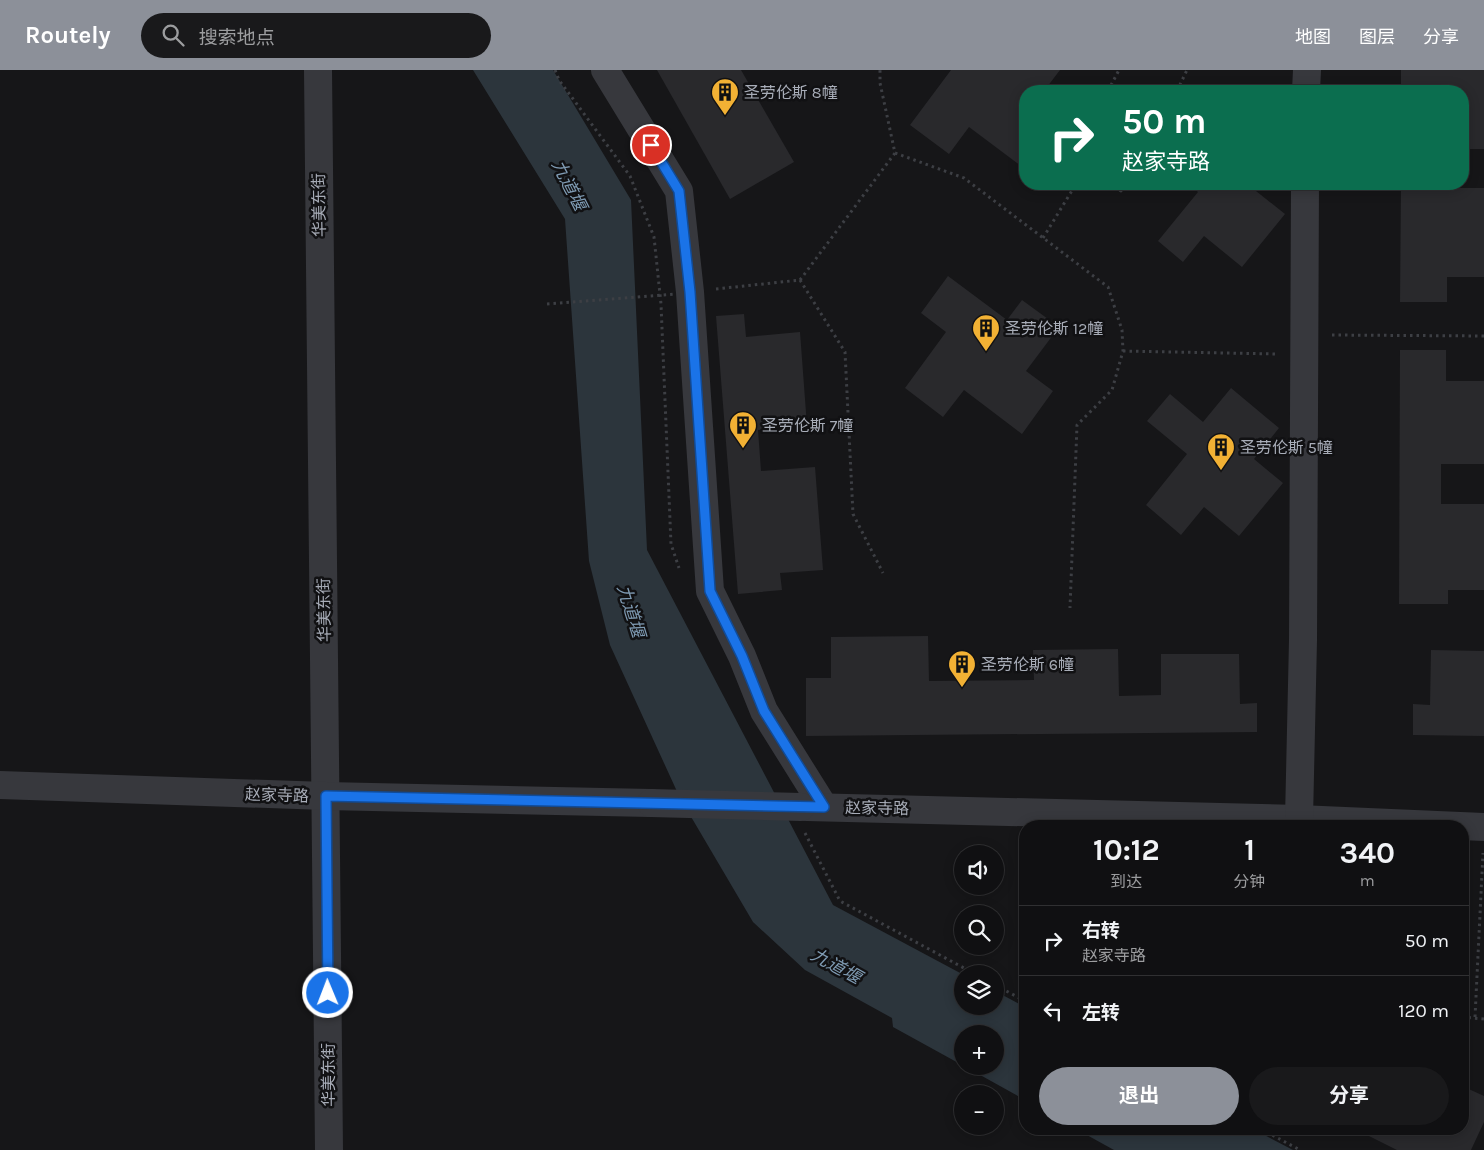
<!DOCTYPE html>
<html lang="zh">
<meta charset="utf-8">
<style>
body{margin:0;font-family:Karla,"Noto Sans SC",sans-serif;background:#19191b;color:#f1f3f6;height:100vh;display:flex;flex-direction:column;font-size:19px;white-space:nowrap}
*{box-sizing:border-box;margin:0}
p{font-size:16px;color:#9c9d9f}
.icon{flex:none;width:28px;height:28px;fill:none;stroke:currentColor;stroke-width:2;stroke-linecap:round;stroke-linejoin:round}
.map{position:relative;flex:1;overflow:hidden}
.panel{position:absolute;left:1019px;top:750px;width:450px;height:315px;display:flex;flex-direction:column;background:#101012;border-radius:20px;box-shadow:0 2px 12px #0003,0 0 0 1px #303032}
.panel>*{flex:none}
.guide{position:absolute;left:1019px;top:15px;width:450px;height:105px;border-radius:20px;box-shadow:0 2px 12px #0003,0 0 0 1px #303032;background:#0b6e4f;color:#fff;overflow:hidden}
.controls{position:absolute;left:954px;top:775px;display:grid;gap:10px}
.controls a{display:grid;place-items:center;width:50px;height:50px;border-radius:50%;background:#101012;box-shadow:0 2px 12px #0003,0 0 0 1px #303032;font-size:25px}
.pin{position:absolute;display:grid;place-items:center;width:42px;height:42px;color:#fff;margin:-21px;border:2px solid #fff;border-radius:50%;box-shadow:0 1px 5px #0007}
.me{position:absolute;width:55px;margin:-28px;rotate:359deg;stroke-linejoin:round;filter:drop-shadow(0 0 4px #0008)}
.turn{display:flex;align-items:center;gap:18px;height:105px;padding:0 20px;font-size:22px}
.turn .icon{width:65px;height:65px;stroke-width:2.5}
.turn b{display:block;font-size:35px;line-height:42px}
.eta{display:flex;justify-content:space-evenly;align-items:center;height:85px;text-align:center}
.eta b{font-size:30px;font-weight:700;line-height:35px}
.cta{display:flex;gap:10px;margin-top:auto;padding:10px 20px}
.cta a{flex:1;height:58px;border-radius:30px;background:#8c9099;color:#fff;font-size:20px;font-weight:700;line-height:58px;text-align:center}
.cta a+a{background:#19191b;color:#f1f3f6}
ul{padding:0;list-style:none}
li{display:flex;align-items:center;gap:15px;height:70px;padding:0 20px;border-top:1px solid #303032}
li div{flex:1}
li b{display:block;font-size:19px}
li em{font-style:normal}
header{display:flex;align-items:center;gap:30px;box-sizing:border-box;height:70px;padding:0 25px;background:#8c9099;color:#fff}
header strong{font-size:24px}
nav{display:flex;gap:28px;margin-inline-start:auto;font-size:18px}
.search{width:350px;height:45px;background:#19191b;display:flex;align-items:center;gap:12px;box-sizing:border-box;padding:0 18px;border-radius:28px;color:#9c9d9f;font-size:19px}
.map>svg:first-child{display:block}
</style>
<header>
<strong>Routely</strong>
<div class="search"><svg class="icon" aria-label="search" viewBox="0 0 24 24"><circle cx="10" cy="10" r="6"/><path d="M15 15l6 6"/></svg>搜索地点</div>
<nav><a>地图</a><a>图层</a><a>分享</a></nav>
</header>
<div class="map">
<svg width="1484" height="1080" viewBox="0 0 1484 1080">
<rect width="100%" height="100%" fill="#161618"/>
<g fill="#2c353c">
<polygon points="473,0 553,0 631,130 647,480 833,835 962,904 962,936 995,936 995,921 1025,937 1025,1030 964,996 995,996 995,964 962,964 962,995 893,957 892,948 805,900 753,852 680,728 610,575 589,491 565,149"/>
<polygon points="1076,1059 1253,1059 1293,1080 1114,1080"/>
</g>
<g fill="#29292c">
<polygon points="657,0 741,0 794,92 730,129"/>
<polygon points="951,0 1060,0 1044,21 1025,21 1025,99 969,57 949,84 910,55"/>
<polygon points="1401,0 1484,0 1484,79 1462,79 1462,21 1401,21"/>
<polygon points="1188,114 1262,114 1256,121 1285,144 1242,197 1204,166 1183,192 1158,171 1198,122"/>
<polygon points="1401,114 1441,114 1441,118 1484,118 1484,207 1447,207 1447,232 1400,232"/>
<polygon points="948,206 1007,250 1022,230 1059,257 1026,301 1053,321 1022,364 964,320 943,347 905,318 946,262 921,243"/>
<polygon points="744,244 746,267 800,262 807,356 758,360 761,401 815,397 823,500 780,503 782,520 738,524 716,246"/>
<polygon points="1400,280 1446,280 1446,311 1484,311 1484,394 1441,394 1441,434 1484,434 1484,520 1448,520 1448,534 1399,534"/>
<polygon points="1231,318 1279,358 1254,389 1283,413 1239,466 1204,437 1181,465 1146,435 1187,384 1147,351 1170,324 1203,352"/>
<polygon points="928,566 929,611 1034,610 1033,580 1118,579 1119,626 1161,625 1161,584 1239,584 1240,634 1257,633 1257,662 806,666 806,608 831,608 831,567"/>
<polygon points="1431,580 1484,581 1484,666 1413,665 1413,634 1430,635"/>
<polygon points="1462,1016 1484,1026 1484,1052 1471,1080 1397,1080 1365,1064 1367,1059 1462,1059"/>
</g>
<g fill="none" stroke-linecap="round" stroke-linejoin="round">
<g stroke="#3d3f44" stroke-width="3" stroke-dasharray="2.5 4" stroke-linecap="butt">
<polyline points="555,0 559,10 630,106 654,167 661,234 671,474 679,498"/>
<polyline points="1108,21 1119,0"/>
<polyline points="1177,21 1187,0"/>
<polyline points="895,83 964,108 1108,217 1122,260 1123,281 1112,320 1077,355 1070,538"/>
<polyline points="1108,114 1121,121 1126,114"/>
<polyline points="1043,168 1076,114"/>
<polyline points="800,210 845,282 853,444 883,503"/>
<polyline points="716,219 800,210 895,83 880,13 880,0"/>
<polyline points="1332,265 1484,266"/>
<polyline points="1123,281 1278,284"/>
<polyline points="805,763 840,831 975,904"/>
<polyline points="995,915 1025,931"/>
<polyline points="1462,947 1484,949"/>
<polyline points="1475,947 1483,783"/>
<polyline points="1261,1059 1300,1080"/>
</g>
<g stroke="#37383d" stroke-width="28">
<polyline points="318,0 329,1080"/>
<polyline points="605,0 679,121 690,222 710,521 742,586 764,641 824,737"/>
<polyline points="1306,21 1307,0"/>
<polyline points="0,715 326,726 651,733"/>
<polyline points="807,737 1299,749 1484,757"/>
<polyline points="1299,749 1303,570 1305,114"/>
</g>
<polyline stroke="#3d3f44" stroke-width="3" stroke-dasharray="2.5 4" stroke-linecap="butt" points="547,234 676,224"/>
<polyline stroke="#37383d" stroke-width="28" points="651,733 801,737"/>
</g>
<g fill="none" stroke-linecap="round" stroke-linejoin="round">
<g stroke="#114b97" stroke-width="12">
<polyline id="route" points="328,923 326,726 824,737 764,641 742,586 710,521 690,222 679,121 651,75"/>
</g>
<use href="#route" stroke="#1a73e8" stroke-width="9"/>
</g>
<defs>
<g id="building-pin" transform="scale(1.4375)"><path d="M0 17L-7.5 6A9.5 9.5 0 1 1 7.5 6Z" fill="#f2b134" stroke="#111113"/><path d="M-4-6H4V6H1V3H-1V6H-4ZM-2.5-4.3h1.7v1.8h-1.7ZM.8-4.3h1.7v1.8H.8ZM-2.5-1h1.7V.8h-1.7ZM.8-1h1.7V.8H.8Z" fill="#111"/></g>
</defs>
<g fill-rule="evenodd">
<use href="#building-pin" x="725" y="22"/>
<use href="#building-pin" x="986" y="258"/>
<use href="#building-pin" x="743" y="355"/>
<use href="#building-pin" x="1221" y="377"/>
<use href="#building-pin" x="962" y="594"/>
</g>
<g text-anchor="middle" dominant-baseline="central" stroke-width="5" stroke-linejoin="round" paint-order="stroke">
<g font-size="16" fill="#a8adb8" stroke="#111113" text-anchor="start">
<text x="744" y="22">圣劳伦斯 8幢</text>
<text x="1005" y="258">圣劳伦斯 12幢</text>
<text x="762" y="355">圣劳伦斯 7幢</text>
<text x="1240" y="377">圣劳伦斯 5幢</text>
<text x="981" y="594">圣劳伦斯 6幢</text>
</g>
<g font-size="16" fill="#a8adb8" stroke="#111113">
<text transform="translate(319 135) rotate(-91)">华美东街</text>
<text transform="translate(324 540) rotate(-91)">华美东街</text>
<text transform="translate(277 725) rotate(2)">赵家寺路</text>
<text transform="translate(877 738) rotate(1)">赵家寺路</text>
<text transform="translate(328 1005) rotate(-90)">华美东街</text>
</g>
<g font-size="18" font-style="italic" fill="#7f9bb3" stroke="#111113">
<text transform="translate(569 115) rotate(63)">九道堰</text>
<text transform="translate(631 541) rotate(73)">九道堰</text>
<text transform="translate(836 896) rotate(29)">九道堰</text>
</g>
</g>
</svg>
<div class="controls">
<a><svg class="icon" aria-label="sound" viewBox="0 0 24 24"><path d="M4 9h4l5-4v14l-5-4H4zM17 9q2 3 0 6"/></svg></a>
<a><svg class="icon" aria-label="search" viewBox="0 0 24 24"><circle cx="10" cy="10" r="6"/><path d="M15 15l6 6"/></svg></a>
<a><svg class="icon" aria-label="layers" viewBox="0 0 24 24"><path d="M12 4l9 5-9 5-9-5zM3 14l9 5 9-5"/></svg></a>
<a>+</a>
<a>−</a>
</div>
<div class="pin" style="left:651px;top:75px;background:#d93025"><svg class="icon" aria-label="arrive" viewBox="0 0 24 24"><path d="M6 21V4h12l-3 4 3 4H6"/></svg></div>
<svg class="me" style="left:328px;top:923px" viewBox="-20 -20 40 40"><circle r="17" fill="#1a73e8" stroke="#fff" stroke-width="3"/><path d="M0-11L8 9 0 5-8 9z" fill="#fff"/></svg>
<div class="guide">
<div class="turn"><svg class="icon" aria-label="right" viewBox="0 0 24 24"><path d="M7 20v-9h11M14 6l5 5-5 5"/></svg><div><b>50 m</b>赵家寺路</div></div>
</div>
<section class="panel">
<div class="eta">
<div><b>10:12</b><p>到达</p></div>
<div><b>1</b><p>分钟</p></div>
<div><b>340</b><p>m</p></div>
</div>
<ul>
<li><svg class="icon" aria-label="right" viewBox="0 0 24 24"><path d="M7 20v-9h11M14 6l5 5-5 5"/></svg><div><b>右转</b><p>赵家寺路</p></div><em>50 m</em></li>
<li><svg class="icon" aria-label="left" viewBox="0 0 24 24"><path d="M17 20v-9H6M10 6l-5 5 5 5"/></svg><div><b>左转</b></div><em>120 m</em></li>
</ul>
<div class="cta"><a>退出</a><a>分享</a></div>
</section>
</div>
